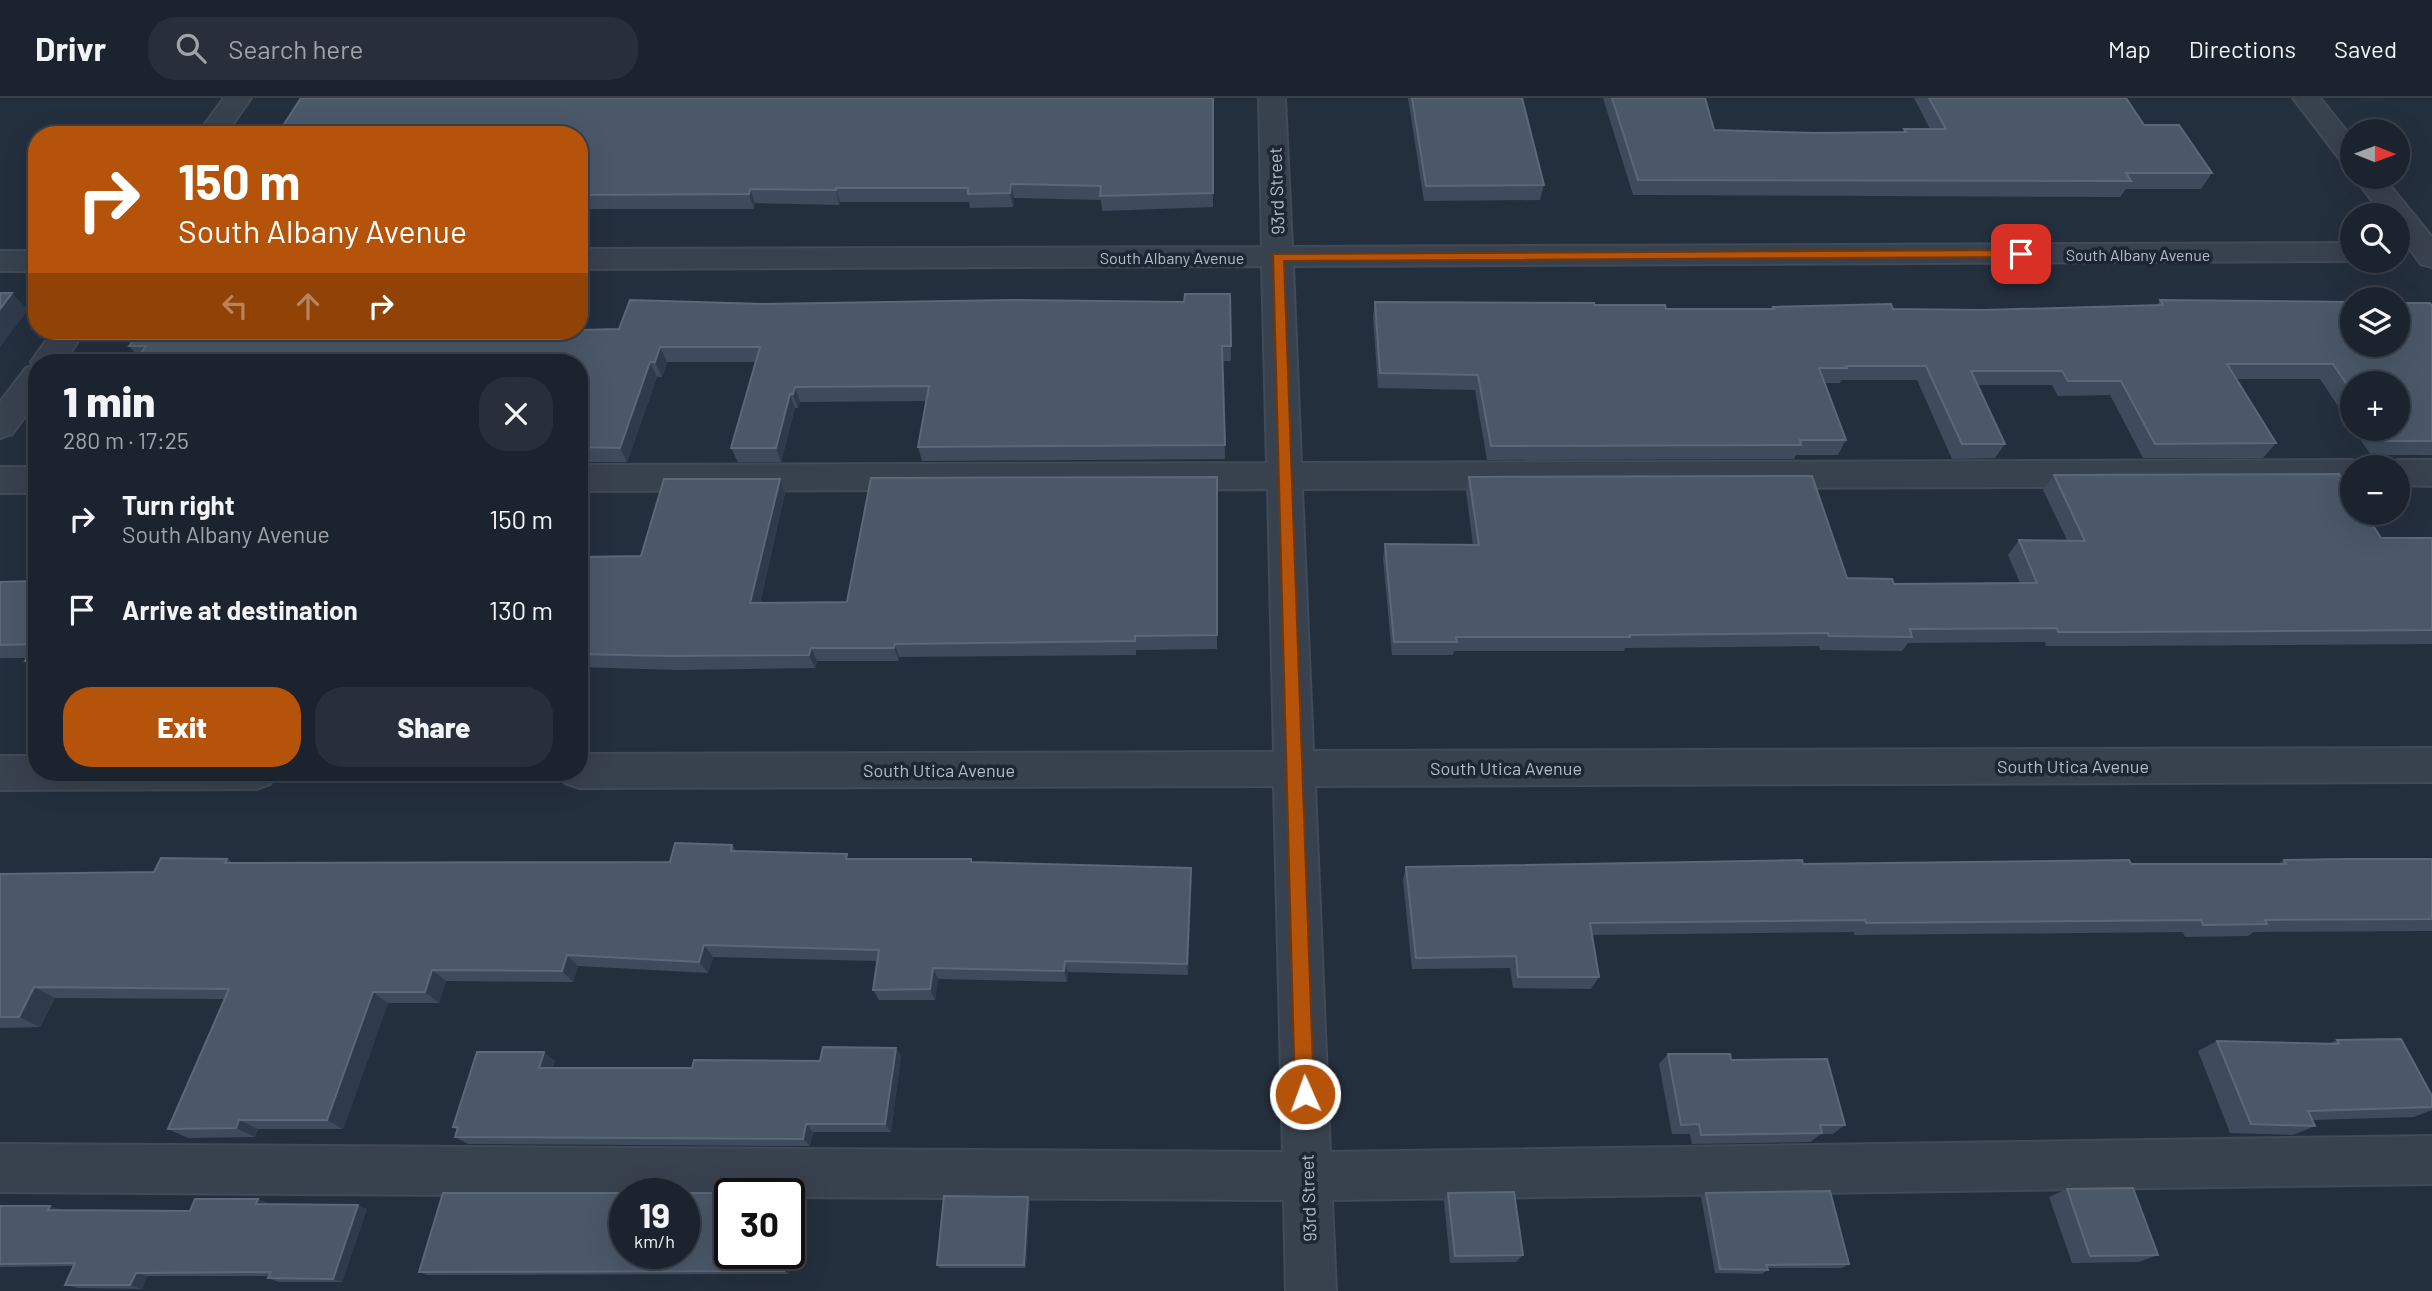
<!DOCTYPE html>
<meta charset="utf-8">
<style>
body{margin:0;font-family:Barlow,sans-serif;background:#282f3a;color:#f1f3f6;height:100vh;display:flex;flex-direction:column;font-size:26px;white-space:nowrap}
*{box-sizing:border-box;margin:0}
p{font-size:23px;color:#a0a4aa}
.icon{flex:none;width:38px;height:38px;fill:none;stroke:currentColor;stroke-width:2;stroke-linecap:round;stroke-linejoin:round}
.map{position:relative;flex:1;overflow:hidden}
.side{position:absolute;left:28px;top:256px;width:560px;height:427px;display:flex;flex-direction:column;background:#1b232e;border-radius:28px;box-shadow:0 7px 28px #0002,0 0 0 2px #39404a}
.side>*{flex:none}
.top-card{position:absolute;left:28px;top:28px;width:560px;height:214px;border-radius:28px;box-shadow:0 7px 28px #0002,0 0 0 2px #39404a;background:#b45309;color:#fff;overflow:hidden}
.needle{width:46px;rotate:91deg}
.fabs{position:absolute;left:2340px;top:21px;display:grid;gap:14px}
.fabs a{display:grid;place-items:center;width:70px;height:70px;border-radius:50%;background:#1b232e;box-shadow:0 7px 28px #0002,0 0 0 2px #39404a;font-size:35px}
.speed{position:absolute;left:609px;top:1080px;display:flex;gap:14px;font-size:35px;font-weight:700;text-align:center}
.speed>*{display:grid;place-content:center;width:91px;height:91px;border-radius:50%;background:#1b232e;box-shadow:0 7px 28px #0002,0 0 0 2px #39404a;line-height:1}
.speed small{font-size:18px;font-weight:400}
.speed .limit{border:4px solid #111;border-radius:10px;background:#fff;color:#111}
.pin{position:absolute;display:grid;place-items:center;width:60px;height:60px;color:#fff;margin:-30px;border-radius:14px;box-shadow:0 4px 10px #0006}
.me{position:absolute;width:77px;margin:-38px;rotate:358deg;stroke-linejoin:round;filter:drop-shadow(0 0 5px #0008)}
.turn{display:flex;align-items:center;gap:24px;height:147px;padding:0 35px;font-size:32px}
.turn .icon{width:91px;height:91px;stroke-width:2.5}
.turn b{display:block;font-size:49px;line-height:60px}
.lanes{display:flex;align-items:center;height:66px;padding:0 35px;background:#0003;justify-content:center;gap:35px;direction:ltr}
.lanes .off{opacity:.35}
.round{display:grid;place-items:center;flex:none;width:74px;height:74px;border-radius:28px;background:#282f3a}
.headline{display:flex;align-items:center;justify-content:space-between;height:119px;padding:0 35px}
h1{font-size:42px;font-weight:800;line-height:52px}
.button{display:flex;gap:14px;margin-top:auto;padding:14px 35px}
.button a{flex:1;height:80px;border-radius:28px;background:#b45309;color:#fff;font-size:28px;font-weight:800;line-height:80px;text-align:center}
.button a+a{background:#282f3a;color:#f1f3f6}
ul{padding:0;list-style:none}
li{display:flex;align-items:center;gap:21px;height:91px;padding:0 35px}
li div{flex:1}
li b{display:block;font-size:26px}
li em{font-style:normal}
header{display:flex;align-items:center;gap:42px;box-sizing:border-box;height:98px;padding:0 35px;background:#1b232e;border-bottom:2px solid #39404a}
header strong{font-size:33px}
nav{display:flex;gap:38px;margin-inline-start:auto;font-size:24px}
.search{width:490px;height:63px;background:#282f3a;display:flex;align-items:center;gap:18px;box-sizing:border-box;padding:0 24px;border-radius:28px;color:#a0a4aa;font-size:26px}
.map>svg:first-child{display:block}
</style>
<header>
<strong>Drivr</strong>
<div class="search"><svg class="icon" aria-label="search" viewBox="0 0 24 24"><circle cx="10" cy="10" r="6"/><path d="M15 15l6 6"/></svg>Search here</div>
<nav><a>Map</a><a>Directions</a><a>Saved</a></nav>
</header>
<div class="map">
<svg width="2432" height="1193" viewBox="0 0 2432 1193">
<rect width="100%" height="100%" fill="#242f3e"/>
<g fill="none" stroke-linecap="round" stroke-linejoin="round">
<g stroke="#414a57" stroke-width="4">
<g id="minor">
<polygon points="224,0 251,0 225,37 197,37"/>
<polygon points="1259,0 1285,0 1292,149 2352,145 2352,163 2359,163 1293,168 1301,365 2352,362 2366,369 2352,369 2352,388 1302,391 1313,653 2432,650 2432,684 1315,688 1330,1054 2432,1038 2432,1086 1332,1102 1336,1193 1286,1193 1284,1102 789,1099 789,1096 730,1096 730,1098 684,1098 684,1096 625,1096 625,1098 0,1094 0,1046 1283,1054 1274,688 579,690 565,685 559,674 579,674 579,656 1274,654 1268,391 579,393 579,367 1267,365 1262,168 579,171 579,151 1262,149"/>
<polygon points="2293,0 2320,0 2352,40 2352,66 2342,64"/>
<polygon points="2354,79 2383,79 2432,139 2432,169 2421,166 2398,135 2398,117 2383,117"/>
<rect x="0" y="153" width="37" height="20"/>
<polygon points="53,233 85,233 64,264 37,264 37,302 12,336 0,340 0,304 26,270 33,268 31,264"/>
<polygon points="2398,362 2432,362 2432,388 2398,387 2398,369 2384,369"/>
<rect x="0" y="369" width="37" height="26"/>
<polygon points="0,658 37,658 37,674 276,674 270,686 256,691 0,692"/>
</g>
</g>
<use href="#minor" fill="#38414e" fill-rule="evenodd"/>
</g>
<g fill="#3f4b5c">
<polygon points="1213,0 1213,109 1102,113 1101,102 1014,100 1013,109 970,110 969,104 840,104 839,107 755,105 754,111 579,111 579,37"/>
<polygon points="1408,0 1522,0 1544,87 1540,102 1424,103"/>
<polygon points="1603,0 1705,0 1714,32 1814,35 1903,34 1904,31 1930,31 1914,0 2126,0 2144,27 2212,75 2201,91 2126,91 2120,99 1633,97"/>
<polygon points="1230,196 1231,263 1223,263 1225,361 922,363 918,349 926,303 800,304 798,310 795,310 781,364 738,364 731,350 756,264 667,264 662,279 657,279 627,364 579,364 579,264 139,259 129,248 619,231 763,206 1184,204"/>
<polygon points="2160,202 2432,208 2432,357 2371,357 2353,331 2398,331 2352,285 2352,329 2320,281 2236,281 2276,345 2263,360 2143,360 2110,297 2058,298 2052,287 1978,287 2005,346 1995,360 1952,361 1917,282 1841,282 1840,285 1825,285 1846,342 1838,357 1796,357 1794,361 1487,362 1475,292 1378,290 1373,218 1375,204 1594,207 1666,211 1772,211 1773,209 1984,212 2157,208"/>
<polygon points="2054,377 2381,440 2432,440 2432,546 2104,548 2046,548 2045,544 1908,545 1902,553 1820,552 1819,548 1625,550 1624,553 1454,553 1453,557 1392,557 1383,460 1385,446 1473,447 1466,393 1469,379 1847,480 1894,486 2020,485 2008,457 2019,442 2067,442 2043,392"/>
<polygon points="1217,379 1217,551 1136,552 1136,557 899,559 899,563 817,563 815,570 678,572 579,569 579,459 641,458 780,381 785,395 760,505 847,504"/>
<polygon points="37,483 37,572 25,563 27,560 0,560 0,484"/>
<polygon points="732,747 736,753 850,761 971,761 972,764 1191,770 1188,877 1068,874 1067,884 938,881 935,902 879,902 873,892 877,863 713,859 708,875 578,868 573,884 446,883 439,905 388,905 343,1031 258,1031 255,1039 188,1040 168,1031 225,901 55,900 40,929 0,930 0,774 3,776 154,774 227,761 233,765 670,764"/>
<polygon points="2432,761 2432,833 2254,834 2248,838 2185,839 2183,834 1854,837 1854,834 1592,837 1599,879 1591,891 1513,890 1510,870 1412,871 1403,782 1406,769 1803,766 2278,766 2284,762"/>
<polygon points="2337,942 2432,998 2432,1012 2414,1019 2312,1022 2315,1028 2293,1037 2230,1035 2198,953 2217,943 2328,946"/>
<polygon points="896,950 901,958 891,1034 813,1034 810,1048 468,1046 455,1039 457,1032 453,1029 544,954 555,963 553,970 692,970 820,963"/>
<polygon points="1668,956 1731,962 1845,1027 1833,1036 1821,1036 1810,1044 1692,1046 1690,1036 1672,1036 1659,966"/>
<polygon points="2067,1091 2158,1157 2139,1164 2072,1165 2049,1099"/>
<polygon points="1448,1095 1523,1157 1516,1164 1450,1165 1444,1103"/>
<polygon points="1706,1095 1849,1166 1842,1170 1767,1170 1768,1172 1762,1176 1715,1175 1701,1099"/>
<polygon points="730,1096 797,1098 801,1102 789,1176 427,1177 419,1174"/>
<polygon points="1028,1099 1030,1103 1026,1170 940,1170 937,1167"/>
<polygon points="268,1105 267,1106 367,1111 342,1184 279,1184 268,1180 269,1178 147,1178 142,1191 78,1190 65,1187 74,1168 0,1169 0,1108 50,1108 62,1113 190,1113"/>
</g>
<g fill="#2f3b4b">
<polygon points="1011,86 1014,100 1013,109 1010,95"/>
<polygon points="836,90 840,104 839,107 836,92"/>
<polygon points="750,91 755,105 754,111 749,96"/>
<polygon points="12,195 28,212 0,249 0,211"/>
<polygon points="660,249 667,264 662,279 655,264"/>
<polygon points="650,264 657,279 627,364 620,350"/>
<polygon points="795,289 800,304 798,310 793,296"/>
<polygon points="790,296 795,310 781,364 776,350"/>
<polygon points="780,381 785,395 757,518 750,505"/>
<polygon points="895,546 899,559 899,563 894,550"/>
<polygon points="811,550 817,563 815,570 809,557"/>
<polygon points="1191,770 1192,782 1188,877 1187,866"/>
<polygon points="704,847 713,859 708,875 699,864"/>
<polygon points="567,857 578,868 573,884 562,873"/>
<polygon points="1065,863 1068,874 1067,884 1064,873"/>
<polygon points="933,870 938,881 935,902 930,891"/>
<polygon points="432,872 446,883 439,905 425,894"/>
<polygon points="34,889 55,900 40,929 19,919"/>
<polygon points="373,894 388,905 343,1031 327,1022"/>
<polygon points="896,950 901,958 891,1034 885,1026"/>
<polygon points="544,954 555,963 551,979 539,970"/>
<polygon points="239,1022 258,1031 255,1039 236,1030"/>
<polygon points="806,1026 813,1034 810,1048 803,1041"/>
<polygon points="797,1098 801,1102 789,1176 784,1173 787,1155 789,1155 789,1143"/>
<polygon points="1028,1099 1030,1103 1026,1170 1024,1167"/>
<polygon points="258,1101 268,1105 266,1110 256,1106"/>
<polygon points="358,1107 367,1111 342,1184 333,1181"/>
<polygon points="50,1108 62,1112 60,1116 48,1112"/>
<polygon points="136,1175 147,1178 142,1191 130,1187"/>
</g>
<g fill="#4b5868" stroke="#5c6777" stroke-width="2" fill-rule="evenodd">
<polygon points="301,0 1213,0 1213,95 1100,98 1101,88 1011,86 1010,95 968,96 968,90 836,90 836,92 750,91 749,96 579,97 579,37 277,37"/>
<polygon points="1412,0 1522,0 1544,87 1426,88"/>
<polygon points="1612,0 1705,0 1714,32 1814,35 1906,34 1904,31 1946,31 1929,0 2126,0 2144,27 2179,27 2212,75 2126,75 2131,83 1638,82"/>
<polygon points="0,195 12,195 0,211"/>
<polygon points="1185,196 1230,196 1231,248 1222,248 1225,347 918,349 929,288 795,289 793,296 790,296 776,350 731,350 760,249 660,249 655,264 650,264 620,350 579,349 579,264 135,264 146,248 129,248 140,233 579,233 579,232 619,231 630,202 763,206 1013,202 1184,204"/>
<polygon points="2160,202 2352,204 2352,247 2398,247 2398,205 2430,205 2432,208 2432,343 2386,343 2377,331 2398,331 2398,285 2352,285 2352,294 2333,266 2227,266 2276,345 2155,346 2121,283 2068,283 2062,273 1971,273 2005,346 1962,346 1926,268 1846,268 1847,270 1819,270 1846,342 1800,342 1801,347 1491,348 1478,277 1380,275 1375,204 1594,205 1594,207 1665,207 1666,211 1774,211 1773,209 1891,206 1893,211 1984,212 2163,207"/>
<polygon points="2339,376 2352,396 2352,415 2365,415 2381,440 2432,440 2432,532 2117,534 2058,534 2057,530 1910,531 1912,539 1829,538 1828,535 1630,537 1630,539 1456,539 1457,544 1394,544 1385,446 1479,447 1469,379 1812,378 1847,480 1892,481 1894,486 2037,485 2019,442 2085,443 2054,377"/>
<polygon points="1217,379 1217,537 1135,538 1135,543 895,546 894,550 811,550 809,557 670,558 579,556 579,459 641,458 664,381 780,381 750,505 847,504 871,380"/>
<polygon points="37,483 37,563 25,563 36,546 0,547 0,484"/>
<polygon points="675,745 732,747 731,753 847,756 846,761 971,761 971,764 1191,770 1187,866 1065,863 1064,873 933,870 930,891 873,892 879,852 704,847 699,864 567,857 562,873 432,872 425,894 373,894 327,1022 239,1022 236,1030 168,1031 229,891 34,889 19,919 0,919 0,776 154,774 161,760 227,761 225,765 670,764"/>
<polygon points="2346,761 2432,761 2432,821 2265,822 2267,826 2203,827 2201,822 1866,825 1865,822 1590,825 1599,879 1518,879 1516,858 1416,860 1406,769 1802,762 1803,766 2129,762 2131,766 2286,766 2284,762"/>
<polygon points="2401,941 2432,998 2432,1009 2308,1013 2315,1028 2251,1026 2217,943 2339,946 2337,942"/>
<polygon points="823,949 896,950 885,1026 806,1026 803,1041 455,1039 458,1029 453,1029 477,954 544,954 539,970 692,970 694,962 820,963"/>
<polygon points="1668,956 1730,956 1731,962 1827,961 1845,1027 1820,1027 1822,1035 1701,1037 1699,1026 1681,1027"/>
<polygon points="2133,1090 2158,1157 2090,1158 2067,1091"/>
<polygon points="1830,1093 1849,1166 1766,1167 1768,1172 1720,1171 1706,1095"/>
<polygon points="1514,1094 1523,1157 1455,1158 1448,1095"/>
<path d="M 443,1095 L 782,1095 L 783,1096 L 730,1096 L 730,1155 L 787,1155 L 784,1173 L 419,1174 ZM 625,1096 L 684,1096 L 684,1155 L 625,1155 Z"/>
<polygon points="789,1098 797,1098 789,1143"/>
<polygon points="944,1098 1028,1099 1024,1167 937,1167"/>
<polygon points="195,1101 258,1101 256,1106 358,1107 333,1181 268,1180 271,1174 136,1175 130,1187 65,1187 75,1165 0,1166 0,1108 50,1108 48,1112 190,1113"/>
</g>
<polygon fill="#b45309" stroke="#753606" stroke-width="2" points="2021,152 2028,156 2026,159 1284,163 1314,996 1312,1003 1305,1006 1298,1003 1295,996 1273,156"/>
<g text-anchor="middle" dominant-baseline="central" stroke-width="7" stroke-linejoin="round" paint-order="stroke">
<g font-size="16" fill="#b4bcc9" stroke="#1d2633">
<text x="2138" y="156">South Albany Avenue</text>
<text x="1172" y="159">South Albany Avenue</text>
</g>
<g font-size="18" fill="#b4bcc9" stroke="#1d2633">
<text transform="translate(1276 93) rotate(-92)">93rd Street</text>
<text x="2073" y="668">South Utica Avenue</text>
<text x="1506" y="670">South Utica Avenue</text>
<text x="939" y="672">South Utica Avenue</text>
<text transform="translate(1308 1100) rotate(-92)">93rd Street</text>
</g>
</g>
</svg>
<div class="fabs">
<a><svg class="needle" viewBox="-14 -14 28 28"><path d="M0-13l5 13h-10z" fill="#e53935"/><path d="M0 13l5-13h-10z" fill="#a0a4aa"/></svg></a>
<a><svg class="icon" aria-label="search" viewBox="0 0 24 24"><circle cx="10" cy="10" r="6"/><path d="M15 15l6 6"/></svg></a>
<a><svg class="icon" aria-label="layers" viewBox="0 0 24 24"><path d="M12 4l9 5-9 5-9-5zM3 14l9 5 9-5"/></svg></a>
<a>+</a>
<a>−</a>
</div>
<div class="speed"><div>19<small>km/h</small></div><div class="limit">30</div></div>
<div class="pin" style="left:2021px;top:156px;background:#d93025"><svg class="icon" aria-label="arrive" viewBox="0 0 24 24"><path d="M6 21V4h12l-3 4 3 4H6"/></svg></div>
<svg class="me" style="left:1305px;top:996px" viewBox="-20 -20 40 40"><circle r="17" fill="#b45309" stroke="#fff" stroke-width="3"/><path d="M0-11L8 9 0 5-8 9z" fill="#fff"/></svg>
<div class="top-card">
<div class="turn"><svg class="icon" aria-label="right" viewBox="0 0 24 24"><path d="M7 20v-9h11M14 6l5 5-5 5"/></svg><div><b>150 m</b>South Albany Avenue</div></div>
<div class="lanes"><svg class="icon off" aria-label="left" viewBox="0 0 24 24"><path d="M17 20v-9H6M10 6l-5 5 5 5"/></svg><svg class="icon off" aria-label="ahead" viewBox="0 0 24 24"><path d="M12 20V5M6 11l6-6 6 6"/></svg><svg class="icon" aria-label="right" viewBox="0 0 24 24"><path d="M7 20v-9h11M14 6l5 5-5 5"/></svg></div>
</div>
<section class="side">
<div class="headline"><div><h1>1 min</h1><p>280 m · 17:25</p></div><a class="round"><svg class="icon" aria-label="close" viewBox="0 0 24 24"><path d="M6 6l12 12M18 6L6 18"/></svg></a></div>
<ul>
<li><svg class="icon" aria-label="right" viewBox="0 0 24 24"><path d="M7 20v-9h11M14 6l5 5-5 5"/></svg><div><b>Turn right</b><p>South Albany Avenue</p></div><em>150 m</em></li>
<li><svg class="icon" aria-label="arrive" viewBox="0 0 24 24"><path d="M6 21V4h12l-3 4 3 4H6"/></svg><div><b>Arrive at destination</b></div><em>130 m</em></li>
</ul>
<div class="button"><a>Exit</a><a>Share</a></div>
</section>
</div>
